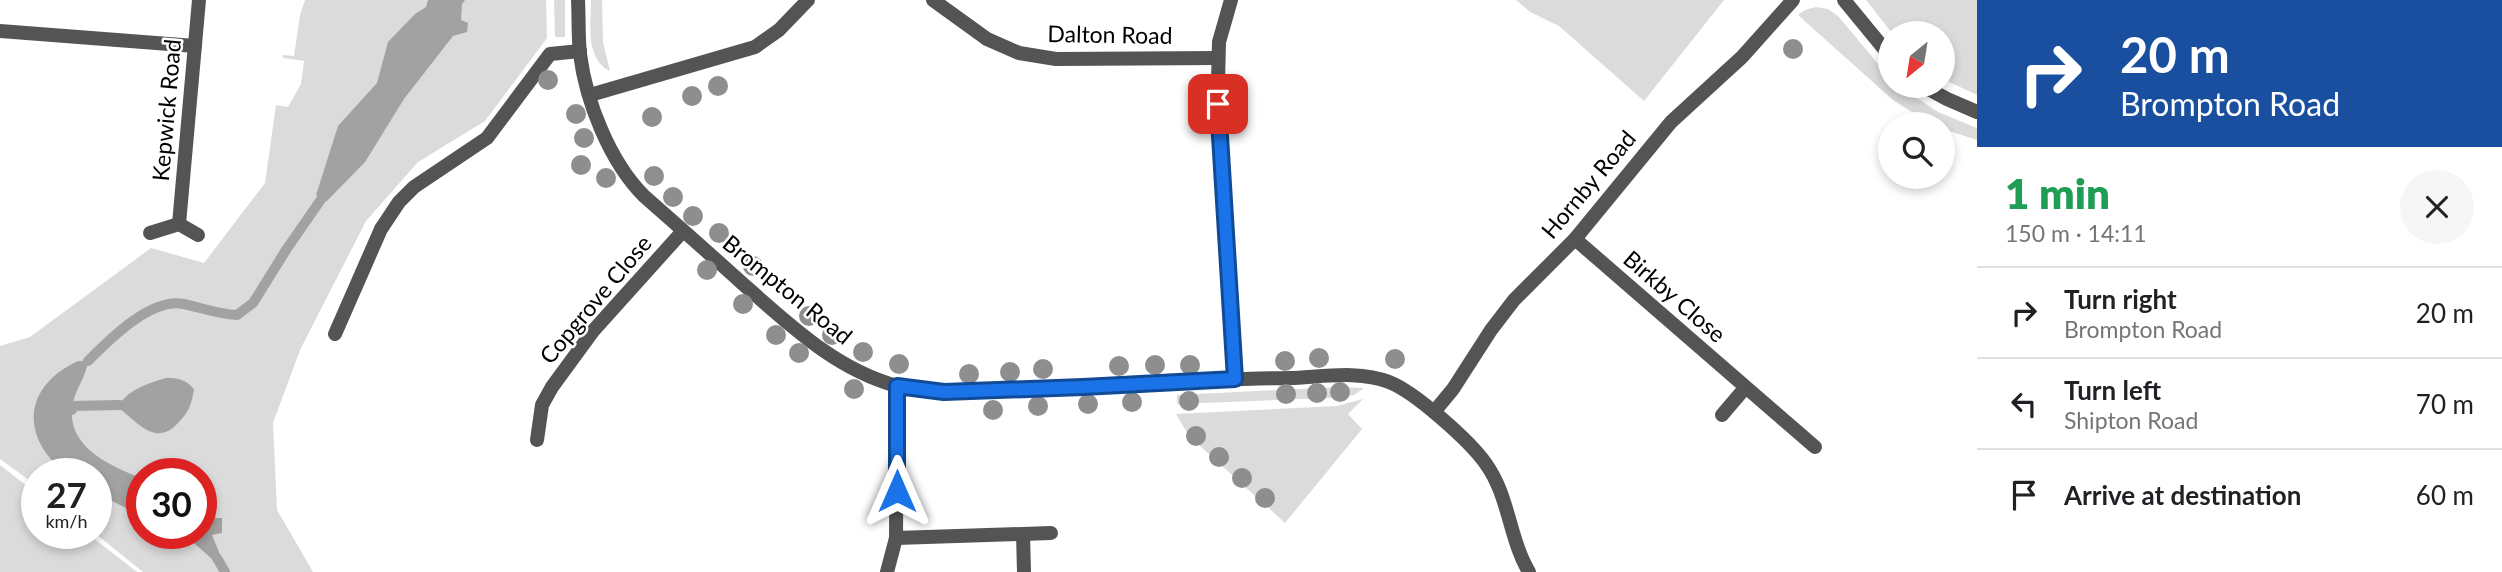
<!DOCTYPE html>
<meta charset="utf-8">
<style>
body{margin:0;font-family:Lato,sans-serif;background:#f6f6f6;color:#202124;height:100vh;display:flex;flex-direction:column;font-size:26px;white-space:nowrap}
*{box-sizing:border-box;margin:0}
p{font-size:23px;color:#757577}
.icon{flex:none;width:38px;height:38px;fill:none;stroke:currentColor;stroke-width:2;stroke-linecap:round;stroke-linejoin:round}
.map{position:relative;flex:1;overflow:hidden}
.side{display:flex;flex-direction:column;background:#fff;width:525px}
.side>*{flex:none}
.hud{background:#1a4fa0;color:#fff;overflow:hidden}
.needle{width:46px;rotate:210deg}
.tools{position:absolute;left:1878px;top:21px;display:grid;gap:14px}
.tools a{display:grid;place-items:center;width:77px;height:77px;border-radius:50%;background:#fff;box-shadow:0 4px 10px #0003;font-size:35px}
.speed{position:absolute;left:21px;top:458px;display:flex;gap:14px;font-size:35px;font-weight:700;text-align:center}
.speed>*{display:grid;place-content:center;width:91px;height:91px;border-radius:50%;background:#fff;box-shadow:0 4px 10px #0003;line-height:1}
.speed small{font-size:18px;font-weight:400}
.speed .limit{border:10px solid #d22;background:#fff;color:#111}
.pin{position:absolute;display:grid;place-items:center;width:60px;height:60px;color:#fff;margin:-30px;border-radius:14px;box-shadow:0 4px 10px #0006}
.me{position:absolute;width:77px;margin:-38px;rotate:0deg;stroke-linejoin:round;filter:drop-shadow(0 0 5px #0008)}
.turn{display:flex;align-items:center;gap:24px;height:147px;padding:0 28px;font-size:32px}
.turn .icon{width:91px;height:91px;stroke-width:2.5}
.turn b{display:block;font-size:49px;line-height:60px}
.round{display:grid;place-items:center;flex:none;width:74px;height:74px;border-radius:37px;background:#f6f6f6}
.head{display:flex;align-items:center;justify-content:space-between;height:119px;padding:0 28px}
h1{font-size:42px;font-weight:800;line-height:52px;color:#1e9e55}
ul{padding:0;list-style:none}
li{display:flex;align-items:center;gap:21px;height:91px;padding:0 28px;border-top:2px solid #e0e0e0}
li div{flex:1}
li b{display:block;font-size:26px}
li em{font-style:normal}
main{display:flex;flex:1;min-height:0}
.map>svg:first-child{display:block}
</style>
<main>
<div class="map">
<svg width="1977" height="572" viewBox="0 0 1977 572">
<rect width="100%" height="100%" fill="#fff"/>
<g fill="#dbdbdb" fill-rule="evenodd">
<path d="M 305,0 L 546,0 L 547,38 L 485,121 L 418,162 L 366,221 L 300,350 L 273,423 L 277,510 L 313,572 L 143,572 L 96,534 L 96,474 L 37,474 L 37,486 L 0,459 L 0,346 L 30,337 L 151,248 L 204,263 L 265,183 L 276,105 L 288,107 L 301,84 L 304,61 L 283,58 L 283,55 L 294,56 L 300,15 ZM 142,474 L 201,474 L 201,534 L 142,534 Z"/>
<polygon points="554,0 565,0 565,37 555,37"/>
<path d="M 591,0 L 602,0 L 603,42 L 610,71 C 585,59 591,24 591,0 Z"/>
<polygon points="1516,0 1724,0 1644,101 1559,26 1530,12"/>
<polygon points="1866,0 1977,0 1977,95 1943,79 1942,33 1892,33"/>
<polygon points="1816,7 1828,9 1838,16 1890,78 1890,86 1899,86 1938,112 1977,128 1977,140 1943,129 1942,124 1929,123 1893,100 1798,15 1805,10"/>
<polygon points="1341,387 1364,388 1354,395 1330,398 1177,404 1177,395"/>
<polygon points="1363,399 1348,414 1362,429 1285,523 1189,436 1176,414 1337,406"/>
<polygon points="0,465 37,494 37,534 88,534 137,572 0,572"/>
</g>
<g fill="#a2a2a2">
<polygon points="428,0 465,0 462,4 461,20 468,23 467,32 453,36 404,99 365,162 327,201 316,195 338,126 377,83 388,42 415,14 426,7"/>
<path d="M 78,361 L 88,361 C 86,377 76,388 73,403 C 64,446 110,466 142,478 L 142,516 L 96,493 L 96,474 L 67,474 C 20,438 22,387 78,361 Z"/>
<path d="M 166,378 C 178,378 185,379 194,389 C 192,403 189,412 178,423 C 156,447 138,423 119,408 C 124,390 150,383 166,378 Z"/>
<polygon points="201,490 210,494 212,518 222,518 222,533 212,535 221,557 212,559 195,544 176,534 201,534"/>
</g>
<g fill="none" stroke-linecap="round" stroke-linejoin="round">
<g stroke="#a2a2a2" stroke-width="10">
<path d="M 88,361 C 109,340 151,297 184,304 C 202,308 218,314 237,315 L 253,303 L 286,250 L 322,198"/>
<polyline points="72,410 71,406 120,405"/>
<polyline points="217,558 225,572"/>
</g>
<g stroke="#545454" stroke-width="14">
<polyline points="335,334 381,229 399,202 414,187 487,138 550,54 580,51"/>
<polyline points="1023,534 1024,572"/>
<polyline points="896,538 1051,533"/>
</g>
<g stroke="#545454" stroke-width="14">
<path d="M 578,0 C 579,18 578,36 580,54 C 586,102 610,162 644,196 C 677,225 710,254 743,284 C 790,325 835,369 897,386 C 935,397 978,391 1018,390 C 1109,387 1199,379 1289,378 C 1321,377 1359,370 1389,382 C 1415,392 1470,441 1486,464 C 1509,496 1509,538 1529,572"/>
<polyline points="933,0 987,39 1019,53 1056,59 1218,58"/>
<polyline points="1231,0 1219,42 1218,82 1235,379"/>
<polyline points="0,31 195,46"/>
<polyline points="590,95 755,47 779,30 808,0"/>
<polyline points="179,224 199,0"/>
<polyline points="150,233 179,224 198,235"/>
<polyline points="1575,239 1815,447"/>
<polyline points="1434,412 1453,389 1491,330 1514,300 1575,239 1671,122 1742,57 1793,0"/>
<polyline points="1722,415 1745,388"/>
<polyline points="537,440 542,405 552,387 593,331 683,231"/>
<polyline points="887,572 896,538 897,386"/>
</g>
<g stroke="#545454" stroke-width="14">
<polyline points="1844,0 1890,56"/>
<polyline points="1923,86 1947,99 1977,112"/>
</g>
</g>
<g fill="#8e8e8e">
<circle cx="1793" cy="49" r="10"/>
<circle cx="548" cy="80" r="10"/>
<circle cx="718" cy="86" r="10"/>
<circle cx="692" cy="96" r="10"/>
<circle cx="576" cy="114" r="10"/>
<circle cx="652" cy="117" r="10"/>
<circle cx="584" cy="138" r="10"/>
<circle cx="581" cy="165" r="10"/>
<circle cx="654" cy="176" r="10"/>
<circle cx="606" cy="178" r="10"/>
<circle cx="673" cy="197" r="10"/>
<circle cx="693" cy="216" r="10"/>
<circle cx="719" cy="233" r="10"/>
<circle cx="753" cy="266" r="10"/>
<circle cx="707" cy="270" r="10"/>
<circle cx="743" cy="304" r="10"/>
<circle cx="809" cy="316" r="10"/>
<circle cx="776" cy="335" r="10"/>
<circle cx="832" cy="335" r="10"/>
<circle cx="863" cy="352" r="10"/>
<circle cx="799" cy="353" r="10"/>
<circle cx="1319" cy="358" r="10"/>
<circle cx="1395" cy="359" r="10"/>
<circle cx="1285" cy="361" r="10"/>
<circle cx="899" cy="364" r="10"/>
<circle cx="1155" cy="365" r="10"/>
<circle cx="1190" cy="365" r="10"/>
<circle cx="1119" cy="366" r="10"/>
<circle cx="1043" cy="369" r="10"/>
<circle cx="1010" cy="372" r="10"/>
<circle cx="969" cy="374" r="10"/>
<circle cx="854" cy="389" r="10"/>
<circle cx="1340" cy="392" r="10"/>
<circle cx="1317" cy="393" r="10"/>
<circle cx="1286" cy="394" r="10"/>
<circle cx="1189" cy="401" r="10"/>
<circle cx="1132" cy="402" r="10"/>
<circle cx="1088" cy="404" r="10"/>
<circle cx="1038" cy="406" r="10"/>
<circle cx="993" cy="410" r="10"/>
<circle cx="1196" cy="436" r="10"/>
<circle cx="1219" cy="457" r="10"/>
<circle cx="1242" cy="478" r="10"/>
<circle cx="1265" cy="498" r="10"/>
</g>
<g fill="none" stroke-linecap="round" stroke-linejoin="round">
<g stroke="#114b97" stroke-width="18">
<polyline id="route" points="897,491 897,386 944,392 1083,387 1235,379 1218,104"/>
</g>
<use href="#route" stroke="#1a73e8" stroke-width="12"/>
</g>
<g text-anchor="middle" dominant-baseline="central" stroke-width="5" stroke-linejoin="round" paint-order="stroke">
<g font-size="23" fill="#000" stroke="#fff">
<text transform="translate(1110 34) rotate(1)">Dalton Road</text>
<text transform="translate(166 110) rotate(-85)">Kepwick Road</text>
<text transform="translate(1588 184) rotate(-50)">Hornby Road</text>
<text transform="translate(788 289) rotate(39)">Brompton Road</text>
<text transform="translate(1675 296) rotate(41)">Birkby Close</text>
<text transform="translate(595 299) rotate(-50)">Copgrove Close</text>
</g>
</g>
</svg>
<div class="tools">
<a><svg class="needle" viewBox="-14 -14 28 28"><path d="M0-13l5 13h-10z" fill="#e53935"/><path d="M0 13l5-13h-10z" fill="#757577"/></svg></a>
<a><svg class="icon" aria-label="search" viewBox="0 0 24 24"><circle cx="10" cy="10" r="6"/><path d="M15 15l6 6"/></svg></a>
</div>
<div class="speed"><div>27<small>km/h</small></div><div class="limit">30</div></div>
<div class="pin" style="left:1218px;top:104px;background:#d93025"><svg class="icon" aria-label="arrive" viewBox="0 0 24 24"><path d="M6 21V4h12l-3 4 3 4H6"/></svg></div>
<svg class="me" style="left:897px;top:491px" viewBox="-20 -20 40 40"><path d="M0-17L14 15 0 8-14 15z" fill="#1a73e8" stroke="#fff" stroke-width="4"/></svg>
</div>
<section class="side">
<div class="hud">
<div class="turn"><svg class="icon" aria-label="right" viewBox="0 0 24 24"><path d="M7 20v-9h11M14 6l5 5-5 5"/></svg><div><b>20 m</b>Brompton Road</div></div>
</div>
<div class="head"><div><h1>1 min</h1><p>150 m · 14:11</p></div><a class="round"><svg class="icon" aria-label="close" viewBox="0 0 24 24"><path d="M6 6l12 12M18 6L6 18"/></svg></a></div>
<ul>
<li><svg class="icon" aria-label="right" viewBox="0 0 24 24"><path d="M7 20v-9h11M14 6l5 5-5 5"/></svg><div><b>Turn right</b><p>Brompton Road</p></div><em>20 m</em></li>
<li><svg class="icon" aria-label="left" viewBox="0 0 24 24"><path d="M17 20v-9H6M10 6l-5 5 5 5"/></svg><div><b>Turn left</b><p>Shipton Road</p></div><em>70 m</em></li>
<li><svg class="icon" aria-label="arrive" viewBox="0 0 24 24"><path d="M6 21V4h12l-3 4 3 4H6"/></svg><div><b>Arrive at destination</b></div><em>60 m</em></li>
</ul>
</section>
</main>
